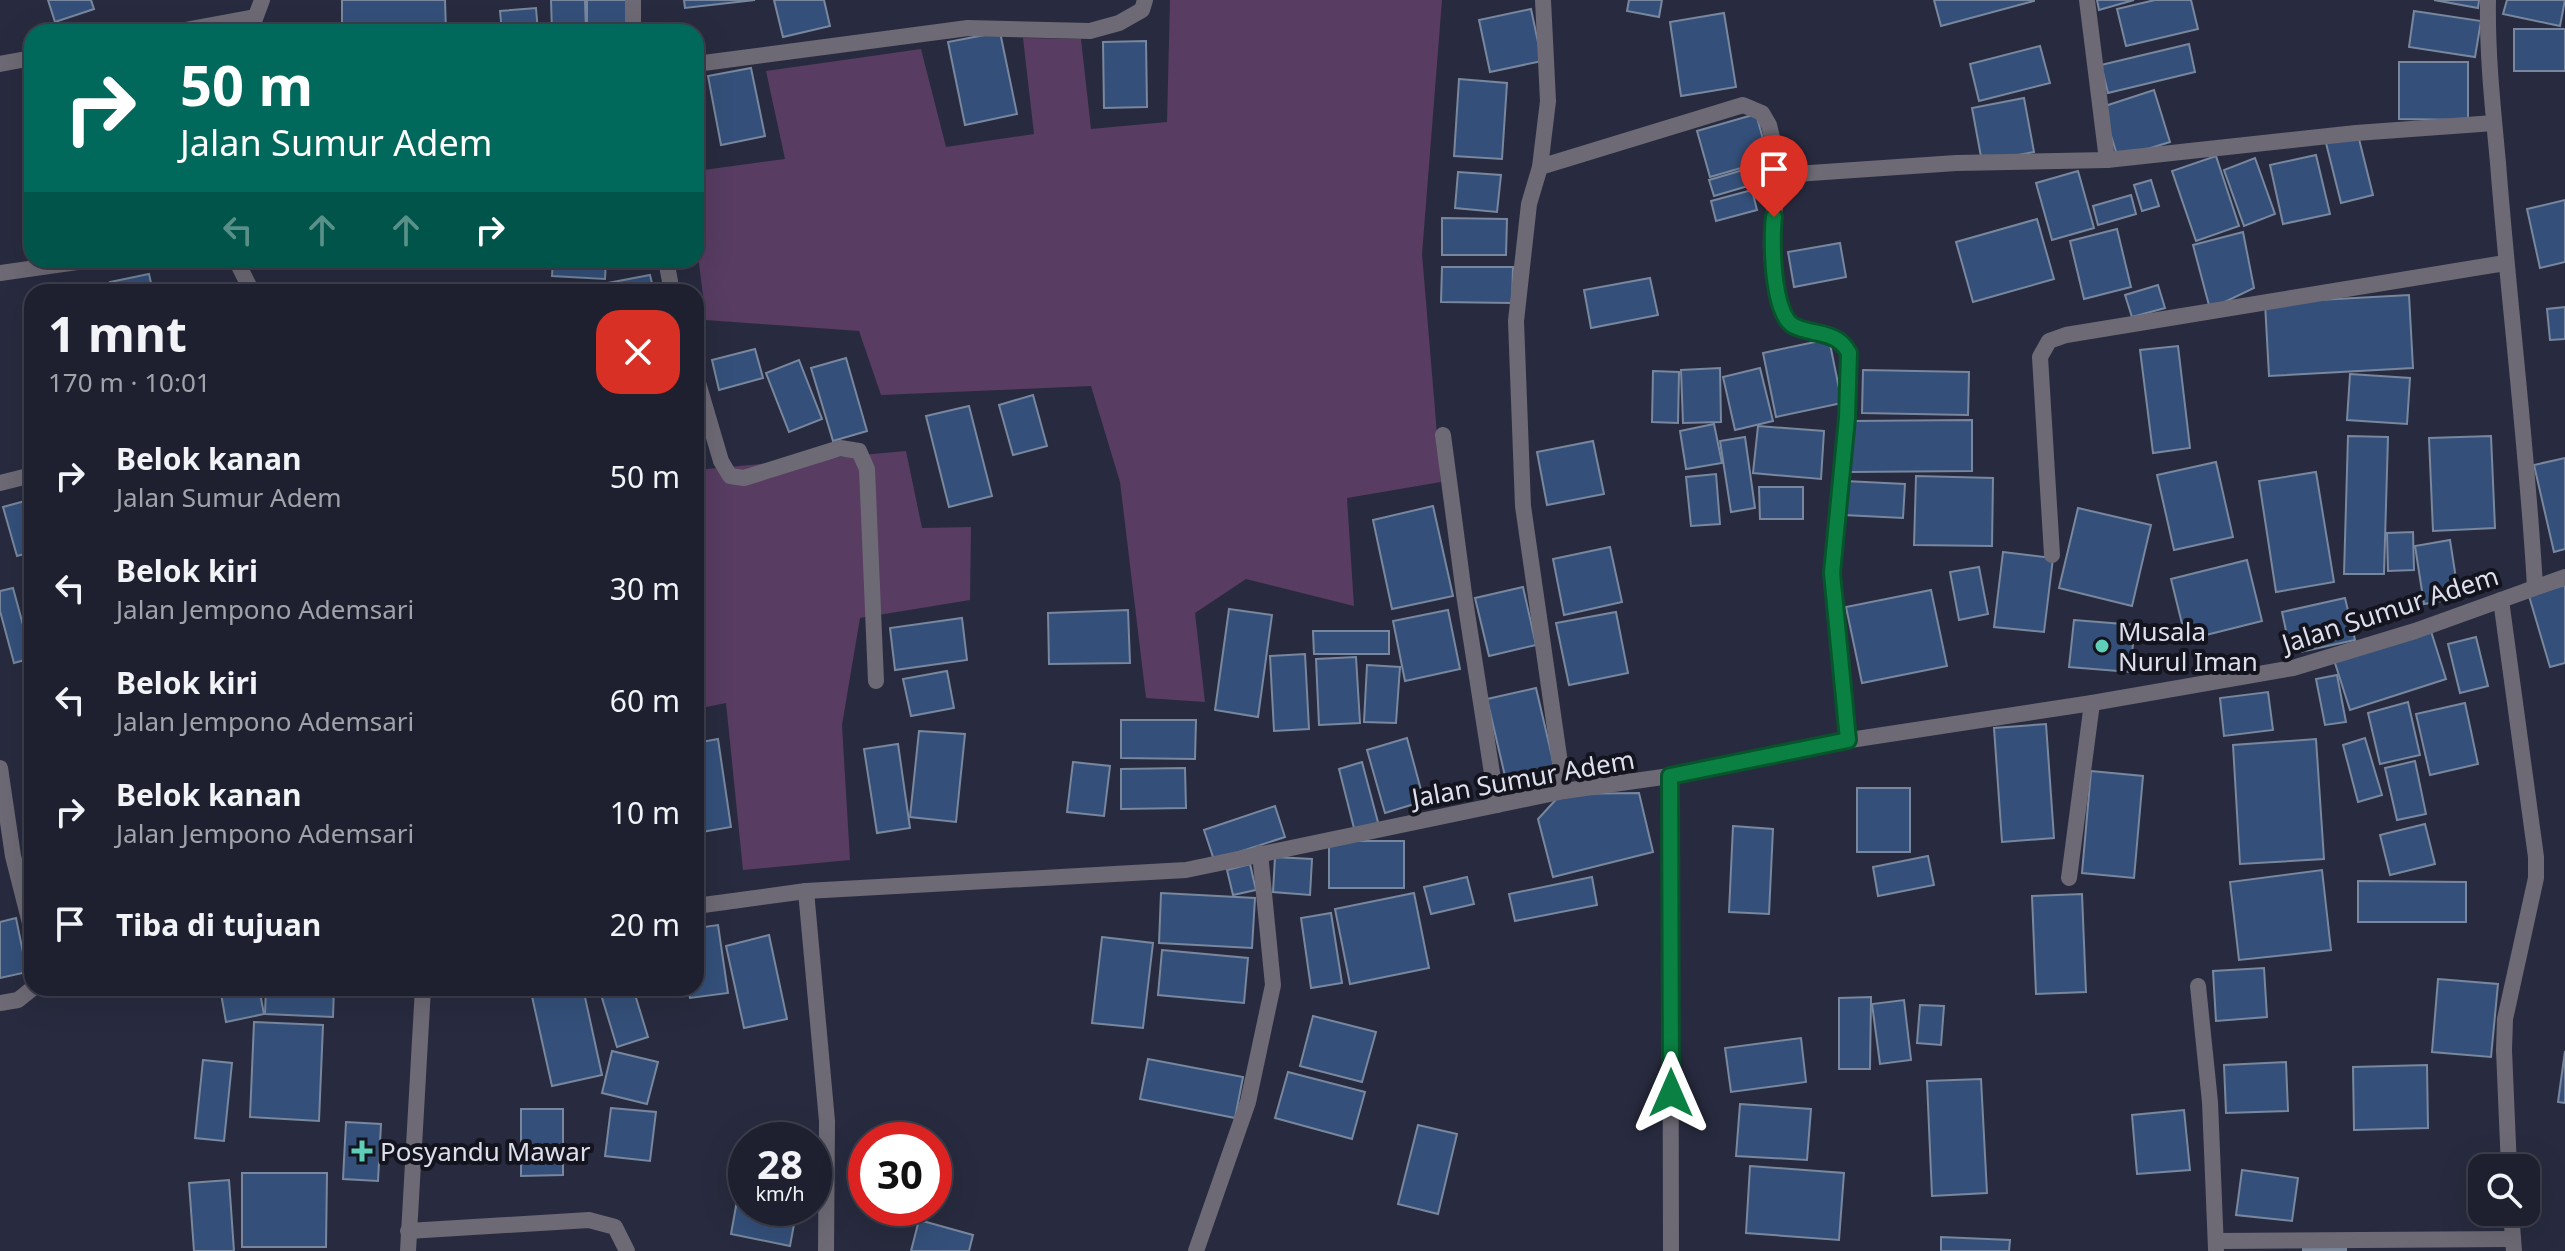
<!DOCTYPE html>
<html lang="id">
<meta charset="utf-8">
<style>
body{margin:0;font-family:"Noto Sans",sans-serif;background:#2b2d3b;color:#f1f3f6;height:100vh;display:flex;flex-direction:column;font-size:30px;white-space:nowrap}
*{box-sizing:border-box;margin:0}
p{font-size:26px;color:#a1a3aa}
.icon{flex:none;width:44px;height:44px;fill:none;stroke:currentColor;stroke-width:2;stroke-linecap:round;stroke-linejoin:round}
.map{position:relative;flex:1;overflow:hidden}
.panel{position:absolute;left:24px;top:284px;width:680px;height:712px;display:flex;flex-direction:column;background:#1e202f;border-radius:24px;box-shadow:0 8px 32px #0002,0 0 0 2px #3c3e4b}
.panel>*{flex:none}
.guide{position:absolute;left:24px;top:24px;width:680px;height:244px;border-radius:24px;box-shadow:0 8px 32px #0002,0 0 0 2px #3c3e4b;background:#00695c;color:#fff;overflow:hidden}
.fabs{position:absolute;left:2468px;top:1154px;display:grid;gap:16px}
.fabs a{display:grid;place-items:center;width:72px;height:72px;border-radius:16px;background:#1e202f;box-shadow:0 8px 32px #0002,0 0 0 2px #3c3e4b;font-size:40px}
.speed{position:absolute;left:728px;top:1122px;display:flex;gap:16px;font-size:40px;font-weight:700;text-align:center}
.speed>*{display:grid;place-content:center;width:104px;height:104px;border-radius:50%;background:#1e202f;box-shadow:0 8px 32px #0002,0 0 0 2px #3c3e4b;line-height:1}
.speed small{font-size:20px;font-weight:400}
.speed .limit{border:12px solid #d22;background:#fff;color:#111}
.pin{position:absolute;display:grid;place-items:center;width:68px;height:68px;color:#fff;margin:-82px -34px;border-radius:50% 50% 50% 0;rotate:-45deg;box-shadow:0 0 8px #0007}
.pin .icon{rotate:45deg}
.me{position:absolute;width:88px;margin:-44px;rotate:0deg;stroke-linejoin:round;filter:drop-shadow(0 0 6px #0008)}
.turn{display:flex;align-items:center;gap:28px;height:168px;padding:0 24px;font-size:36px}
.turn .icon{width:104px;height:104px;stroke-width:2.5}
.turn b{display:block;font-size:56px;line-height:68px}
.lanes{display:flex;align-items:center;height:76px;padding:0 24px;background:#0003;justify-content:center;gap:40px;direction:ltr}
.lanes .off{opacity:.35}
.round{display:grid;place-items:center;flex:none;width:84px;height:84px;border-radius:24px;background:#2b2d3b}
.overview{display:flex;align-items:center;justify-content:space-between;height:136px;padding:0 24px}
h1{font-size:48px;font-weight:700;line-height:60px}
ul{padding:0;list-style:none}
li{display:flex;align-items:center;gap:24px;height:112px;padding:0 24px}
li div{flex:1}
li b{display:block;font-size:30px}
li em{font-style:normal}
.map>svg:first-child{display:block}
</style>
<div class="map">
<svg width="2565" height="1251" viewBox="0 0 2565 1251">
<rect width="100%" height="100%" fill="#282b3f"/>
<g fill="#583c62">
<polygon points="1170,0 1442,0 1422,254 1441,482 1347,498 1354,606 1246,579 1195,613 1205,702 1146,698 1120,482 1091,386 881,395 859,331 706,320 696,239 696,171 785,159 766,71 921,49 946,147 1034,134 1023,38 1081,39 1091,129 1167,122"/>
<polygon points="906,451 922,528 971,527 970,600 860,618 842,725 850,860 743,870 726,703 696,709 696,470"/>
</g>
<g fill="#34507a" stroke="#78879d" stroke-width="2">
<polygon points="48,0 91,0 94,9 55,22"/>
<polygon points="342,0 445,0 446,32 342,32"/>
<polygon points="551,0 585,0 586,32 552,32"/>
<rect x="587" y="0" width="42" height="32"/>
<polygon points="684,0 755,0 685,8"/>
<polygon points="774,0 824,0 830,26 783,37"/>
<polygon points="1629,0 1662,0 1659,17 1627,11"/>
<polygon points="1934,0 2034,0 2034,1 1941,26"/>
<polygon points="2097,0 2134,0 2099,10"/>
<polygon points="2155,0 2191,0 2198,29 2126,46 2117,9"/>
<polygon points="2434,0 2479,0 2478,8"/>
<polygon points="2507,0 2565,0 2560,26 2503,14"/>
<polygon points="536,8 538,32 502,32 500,11"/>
<polygon points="1531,9 1542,61 1490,72 1479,20"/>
<polygon points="2414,11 2481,21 2475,57 2409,47"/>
<polygon points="1724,13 1736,87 1681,96 1670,22"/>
<rect x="2514" y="29" width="51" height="42"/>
<polygon points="1000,32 1017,114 965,125 948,42"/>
<polygon points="1146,41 1147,107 1104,108 1103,42"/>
<polygon points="2189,44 2195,72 2108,93 2101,65"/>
<polygon points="2040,46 2050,83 1979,101 1970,64"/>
<polygon points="2399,62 2468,62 2468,120 2399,119"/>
<polygon points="751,68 765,136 721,145 708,76"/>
<polygon points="1459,79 1507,83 1502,159 1454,156"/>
<polygon points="2154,90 2170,142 2118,158 2102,107"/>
<polygon points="2024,98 2034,152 1982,162 1972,108"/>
<polygon points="1756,114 1769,160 1710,177 1697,131"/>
<polygon points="2358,135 2373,195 2341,203 2326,143"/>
<polygon points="2316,155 2330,214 2283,224 2270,165"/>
<polygon points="2216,156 2239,226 2196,241 2172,171"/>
<polygon points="2255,158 2275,214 2244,226 2224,170"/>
<polygon points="1760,165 1765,181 1714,196 1709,180"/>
<polygon points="2078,171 2094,228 2052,240 2036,183"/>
<polygon points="1458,172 1501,175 1497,212 1455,208"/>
<polygon points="2151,180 2159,206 2142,211 2134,185"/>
<polygon points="1752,190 1757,210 1716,221 1711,201"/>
<polygon points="2131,195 2136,214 2098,225 2093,206"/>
<polygon points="2565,200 2565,262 2540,268 2527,209"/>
<polygon points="1442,218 1507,219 1506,255 1442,255"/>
<polygon points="2037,219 2054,279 1973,302 1956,242"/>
<polygon points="2117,229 2131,287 2084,299 2070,241"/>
<polygon points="2243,232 2254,288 2210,309 2193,245"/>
<polygon points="1840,243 1846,277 1794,287 1788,252"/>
<polygon points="553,260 606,260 605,279 552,276"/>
<rect x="611" y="260" width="41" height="5"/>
<polygon points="1442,267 1513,267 1512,303 1441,302"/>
<polygon points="149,274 153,292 112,292 110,282"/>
<polygon points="650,275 654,292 577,292 576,289"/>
<polygon points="1650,278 1658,315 1591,328 1584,290"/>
<polygon points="2158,285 2165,308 2132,317 2125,295"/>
<polygon points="2409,295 2413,368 2269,376 2265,303"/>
<polygon points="2565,307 2565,339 2550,340 2547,309"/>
<polygon points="32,311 32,359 30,359 24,313"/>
<polygon points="1829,339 1842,403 1776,417 1763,353"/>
<polygon points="2178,346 2190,448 2153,453 2140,350"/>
<polygon points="755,349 763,378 719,390 712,360"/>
<polygon points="846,358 867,431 833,441 811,368"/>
<polygon points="799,360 822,419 789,432 766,373"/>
<polygon points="1720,368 1721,422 1683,423 1681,370"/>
<polygon points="1760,368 1773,421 1735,430 1723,377"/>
<polygon points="32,370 32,406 24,372"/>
<polygon points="1863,370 1969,372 1968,415 1862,413"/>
<polygon points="1653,371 1679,372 1678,423 1652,422"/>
<polygon points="2350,374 2410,378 2407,424 2347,420"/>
<polygon points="1033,395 1047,446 1013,455 999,405"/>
<polygon points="969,406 992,496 949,507 926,416"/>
<polygon points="1972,420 1972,471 1850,472 1850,421"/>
<polygon points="1714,424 1722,463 1686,469 1680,431"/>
<polygon points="1758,426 1824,431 1821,479 1753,473"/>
<polygon points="2348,436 2388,437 2384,574 2344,574"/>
<polygon points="2491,436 2495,528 2433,531 2429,438"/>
<polygon points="1745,437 1755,508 1731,512 1720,441"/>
<polygon points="1593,441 1604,494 1547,505 1537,452"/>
<polygon points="2565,458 2565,549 2554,552 2534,465"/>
<polygon points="2216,462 2233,537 2174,550 2157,475"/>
<polygon points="2316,472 2334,582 2276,592 2259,481"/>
<polygon points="1716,474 1720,524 1691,526 1686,477"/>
<polygon points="1916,476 1993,478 1992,546 1914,545"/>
<polygon points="1845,481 1905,484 1903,518 1844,515"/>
<polygon points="1759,487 1803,487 1803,519 1760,519"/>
<polygon points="32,499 32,552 17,556 3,507"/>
<polygon points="1433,506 1453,596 1392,609 1373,520"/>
<polygon points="2078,508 2151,525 2132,606 2059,588"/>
<polygon points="2413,532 2414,570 2388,571 2387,533"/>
<polygon points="2450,540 2459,598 2424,604 2415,546"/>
<polygon points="1610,547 1622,602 1564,615 1553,559"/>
<polygon points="2003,552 2053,558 2044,632 1994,627"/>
<polygon points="2247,560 2262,621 2186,640 2171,579"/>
<polygon points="1979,567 1988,614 1959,620 1950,572"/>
<polygon points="2565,585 2565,663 2550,667 2529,596"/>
<polygon points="1523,587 1536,645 1489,656 1475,598"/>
<polygon points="13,588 32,658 14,663 0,611 0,591"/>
<polygon points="1931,590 1947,666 1862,683 1846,607"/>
<polygon points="2345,598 2355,640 2291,654 2282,612"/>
<polygon points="1229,609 1272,615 1258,717 1215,710"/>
<polygon points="1128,610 1130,663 1049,664 1048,613"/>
<polygon points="1448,610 1460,669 1405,681 1393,621"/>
<polygon points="1616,612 1628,673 1569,685 1556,623"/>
<polygon points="962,618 967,660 895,670 890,628"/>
<polygon points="2074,620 2135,625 2130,672 2069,667"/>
<polygon points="2430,628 2446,679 2350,710 2334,660"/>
<polygon points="1313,631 1389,631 1389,654 1314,654"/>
<polygon points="2476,637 2488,686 2460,693 2448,644"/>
<polygon points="1305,654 1309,729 1274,731 1270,656"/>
<polygon points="1356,657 1360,723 1319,725 1316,659"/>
<polygon points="1367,665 1400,667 1396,723 1364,722"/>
<polygon points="947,671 954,708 911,716 903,679"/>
<polygon points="2337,675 2346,722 2325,725 2316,679"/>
<polygon points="1536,688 1557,778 1508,789 1487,699"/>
<polygon points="2268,692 2273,730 2224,736 2220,698"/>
<polygon points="2408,702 2420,755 2380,764 2368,713"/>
<polygon points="2465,703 2478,764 2430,775 2416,714"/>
<polygon points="1121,720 1196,720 1195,759 1121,758"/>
<polygon points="2046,724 2054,838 2002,842 1994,728"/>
<polygon points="919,731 965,734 956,822 910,817"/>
<polygon points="1407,738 1424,801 1385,813 1367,750"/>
<polygon points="2365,738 2382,795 2358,802 2343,745"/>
<polygon points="718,739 731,827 696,833 696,743"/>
<polygon points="2316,739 2324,859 2240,864 2233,745"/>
<polygon points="898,744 910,828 877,833 864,749"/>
<polygon points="2415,761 2426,814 2397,820 2385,768"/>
<polygon points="1073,762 1110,766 1104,816 1067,812"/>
<polygon points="1362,762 1379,826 1355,832 1339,769"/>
<polygon points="1185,768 1186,808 1121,809 1121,769"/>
<polygon points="2091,771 2143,776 2134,878 2082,873"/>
<rect x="1857" y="788" width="53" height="64"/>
<polygon points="1639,793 1653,852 1553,877 1538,819 1561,794"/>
<polygon points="1275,806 1285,837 1214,860 1204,830"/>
<polygon points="2425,824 2435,864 2390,875 2380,835"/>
<polygon points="1733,826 1773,829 1769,914 1729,912"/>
<rect x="1329" y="841" width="75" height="47"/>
<polygon points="1928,856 1934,885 1878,896 1873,867"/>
<polygon points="1275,857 1312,859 1310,895 1273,892"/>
<polygon points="1250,864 1256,890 1233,895 1227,870"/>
<polygon points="2322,870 2331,950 2239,960 2230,882"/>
<polygon points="1467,877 1474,904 1431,914 1424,887"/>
<polygon points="1592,877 1597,905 1515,921 1509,894"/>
<polygon points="2358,881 2466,882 2466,922 2358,922"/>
<polygon points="1161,893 1255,898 1252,948 1159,943"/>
<polygon points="1414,893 1429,968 1350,984 1335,909"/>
<polygon points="2082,894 2086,992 2036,994 2032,896"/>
<polygon points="1331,913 1342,983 1311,988 1301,918"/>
<polygon points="16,918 27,972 0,978 0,922"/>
<polygon points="718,925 728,993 690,998 688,988 696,988 696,928"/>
<polygon points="769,935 787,1019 744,1028 726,946"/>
<polygon points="1102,937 1153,943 1143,1028 1092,1023"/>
<polygon points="1162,950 1248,958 1244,1003 1158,995"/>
<polygon points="2264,968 2267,1017 2216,1021 2213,971"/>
<polygon points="2438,979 2498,984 2491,1057 2432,1052"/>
<polygon points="220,988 259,988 264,1014 226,1022"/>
<polygon points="266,988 334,988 333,1017 265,1014"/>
<polygon points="550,988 583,988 602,1075 552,1086 531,992"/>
<polygon points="599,988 633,988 648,1037 617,1047"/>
<polygon points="1871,997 1870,1069 1839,1069 1839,998"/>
<polygon points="1904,1000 1911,1060 1880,1064 1872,1004"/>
<polygon points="1920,1005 1944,1006 1941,1045 1917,1043"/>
<polygon points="1313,1016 1376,1032 1362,1082 1300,1066"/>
<polygon points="254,1022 323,1025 319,1121 250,1117"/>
<polygon points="1801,1038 1806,1082 1731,1092 1725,1048"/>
<polygon points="612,1051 658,1062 647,1104 602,1093"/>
<polygon points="2565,1051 2565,1103 2558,1102"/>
<polygon points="1148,1059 1243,1077 1235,1118 1140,1099"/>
<polygon points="203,1060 232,1063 224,1141 195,1138"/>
<polygon points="2286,1062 2288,1111 2226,1113 2224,1065"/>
<polygon points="2427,1065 2428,1128 2354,1130 2353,1067"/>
<polygon points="1288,1072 1365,1092 1352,1139 1275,1118"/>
<polygon points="1981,1079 1987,1193 1932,1196 1927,1081"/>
<polygon points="1740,1104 1811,1109 1807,1160 1736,1156"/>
<polygon points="611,1108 656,1112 650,1161 605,1156"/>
<polygon points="521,1109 563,1109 563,1175 521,1176"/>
<polygon points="2184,1110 2190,1170 2137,1174 2132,1115"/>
<polygon points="346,1122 381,1124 378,1181 343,1179"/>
<polygon points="1418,1125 1457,1134 1438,1214 1398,1204"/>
<polygon points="1750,1166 1844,1173 1839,1240 1746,1233"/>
<polygon points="2242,1170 2298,1178 2292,1221 2236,1215"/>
<polygon points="242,1173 327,1173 326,1247 242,1247"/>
<polygon points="229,1180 234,1251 194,1251 189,1183"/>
<polygon points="738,1195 746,1197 746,1208 797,1208 790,1246 731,1234"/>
<polygon points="919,1220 973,1235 969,1251 911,1251"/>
<polygon points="1941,1237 2010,1240 2009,1251 1941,1251"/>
<rect x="2303" y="1249" width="43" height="2"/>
</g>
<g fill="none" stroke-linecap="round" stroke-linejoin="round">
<g stroke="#6d6a75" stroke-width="16">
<polyline points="1543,0 1548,101 1540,167 1743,105 1762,113 1769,125 1781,175 1956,163 2107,160 2356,133 2494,123"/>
<polyline points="2087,0 2107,160"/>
<path d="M 2488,0 C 2487,55 2493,109 2498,163 C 2509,305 2527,445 2535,587"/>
<polyline points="174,32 255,17"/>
<polyline points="250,32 262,0"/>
<polyline points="633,32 633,0"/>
<polyline points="0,64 32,58"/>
<polyline points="696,64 968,28 1090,31 1119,23 1142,10 1145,0"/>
<polyline points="1540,167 1529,204 1516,321 1523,506 1564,791"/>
<path d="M 1781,175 C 1778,195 1772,217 1771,238 C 1770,256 1777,318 1795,326 C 1815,336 1837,331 1849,353 L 1847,418 L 1832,573 L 1848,740"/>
<polyline points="236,260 252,292"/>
<polyline points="666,260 672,292"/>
<polyline points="0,273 91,260"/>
<polyline points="696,376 721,461 730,476 744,478 840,448 859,451 867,469 876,681"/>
<polyline points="1443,435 1464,594 1497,805"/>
<polyline points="0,483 32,475"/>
<polyline points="2052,555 2040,357 2049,341 2066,335 2505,263"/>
<polyline points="2501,600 2536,857 2536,878 2505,1019 2504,1050 2509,1168"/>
<polyline points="0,768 13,856 32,931"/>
<polyline points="1670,776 1671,1251"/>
<polyline points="2069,878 2092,703"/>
<polyline points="806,891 827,1121 826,1251"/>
<polyline points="696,906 806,891 1186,870 1497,805 1564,791 1670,776 1811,746 2092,703 2293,668 2415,631 2565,577"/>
<polyline points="2198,986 2210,1102 2216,1249"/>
<polyline points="0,1003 18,1000 33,988"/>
<polyline points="2511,1212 2514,1251"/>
<polyline points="408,1231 589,1220 615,1227 627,1251"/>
<polyline points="2216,1241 2513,1239"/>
<polyline points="408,1251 423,988"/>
<polyline points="1196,1251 1248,1102 1273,985 1260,853"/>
</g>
</g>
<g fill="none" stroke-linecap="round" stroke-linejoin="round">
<g stroke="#07532c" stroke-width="20">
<path id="route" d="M 1671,1093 L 1670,776 L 1848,740 L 1832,573 L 1847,418 L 1849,353 C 1837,330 1815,336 1794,326 C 1772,315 1771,240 1774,217"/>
</g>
<use href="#route" stroke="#0b8043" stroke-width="14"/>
</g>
<g fill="#5eceb8" stroke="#13141d" stroke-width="3">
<circle cx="2102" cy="646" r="8"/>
<path d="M358 1139h8v8h8v8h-8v8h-8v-8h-8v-8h8z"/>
</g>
<g text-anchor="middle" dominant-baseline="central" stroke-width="8" stroke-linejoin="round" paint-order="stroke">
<g font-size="26" fill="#dddfed" stroke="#13141d">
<text transform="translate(2390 609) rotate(-18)">Jalan Sumur Adem</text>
<text transform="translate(1523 778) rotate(-10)">Jalan Sumur Adem</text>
</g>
<g font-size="26" fill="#dddfed" stroke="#13141d" text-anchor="start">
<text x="2118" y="631">Musala<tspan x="2118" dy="30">Nurul Iman</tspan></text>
<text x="380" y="1151">Posyandu Mawar</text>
</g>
</g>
</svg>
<div class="fabs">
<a><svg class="icon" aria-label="search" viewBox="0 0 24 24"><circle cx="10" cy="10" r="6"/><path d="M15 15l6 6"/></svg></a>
</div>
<div class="speed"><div>28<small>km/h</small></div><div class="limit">30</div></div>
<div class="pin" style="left:1774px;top:217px;background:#d93025"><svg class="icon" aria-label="arrive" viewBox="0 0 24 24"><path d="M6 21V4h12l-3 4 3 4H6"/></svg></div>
<svg class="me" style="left:1671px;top:1093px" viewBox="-20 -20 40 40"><path d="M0-17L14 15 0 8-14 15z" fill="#0b8043" stroke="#fff" stroke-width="4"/></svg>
<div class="guide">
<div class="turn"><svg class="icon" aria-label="right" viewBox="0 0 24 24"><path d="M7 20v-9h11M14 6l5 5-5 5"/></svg><div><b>50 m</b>Jalan Sumur Adem</div></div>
<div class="lanes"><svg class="icon off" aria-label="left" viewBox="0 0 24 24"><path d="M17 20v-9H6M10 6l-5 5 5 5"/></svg><svg class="icon off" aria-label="ahead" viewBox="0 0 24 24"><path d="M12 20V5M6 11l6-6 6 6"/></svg><svg class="icon off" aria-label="ahead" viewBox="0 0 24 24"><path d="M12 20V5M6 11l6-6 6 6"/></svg><svg class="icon" aria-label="right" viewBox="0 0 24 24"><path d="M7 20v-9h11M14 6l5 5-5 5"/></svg></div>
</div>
<section class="panel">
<div class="overview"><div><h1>1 mnt</h1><p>170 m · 10:01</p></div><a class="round" style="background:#d93025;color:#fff"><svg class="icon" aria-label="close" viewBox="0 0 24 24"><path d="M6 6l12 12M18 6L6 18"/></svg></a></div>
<ul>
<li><svg class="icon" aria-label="right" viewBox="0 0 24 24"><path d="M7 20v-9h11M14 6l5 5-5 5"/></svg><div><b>Belok kanan</b><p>Jalan Sumur Adem</p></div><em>50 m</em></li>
<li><svg class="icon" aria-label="left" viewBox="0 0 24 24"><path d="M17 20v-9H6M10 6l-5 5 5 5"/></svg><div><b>Belok kiri</b><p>Jalan Jempono Ademsari</p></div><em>30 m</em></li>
<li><svg class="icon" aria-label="left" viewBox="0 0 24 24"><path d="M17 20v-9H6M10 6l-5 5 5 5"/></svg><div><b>Belok kiri</b><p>Jalan Jempono Ademsari</p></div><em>60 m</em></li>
<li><svg class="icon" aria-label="right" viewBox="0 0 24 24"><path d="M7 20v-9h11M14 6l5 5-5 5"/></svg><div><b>Belok kanan</b><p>Jalan Jempono Ademsari</p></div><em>10 m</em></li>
<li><svg class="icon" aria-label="arrive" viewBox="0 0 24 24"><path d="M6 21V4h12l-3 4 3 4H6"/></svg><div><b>Tiba di tujuan</b></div><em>20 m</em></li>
</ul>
</section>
</div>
